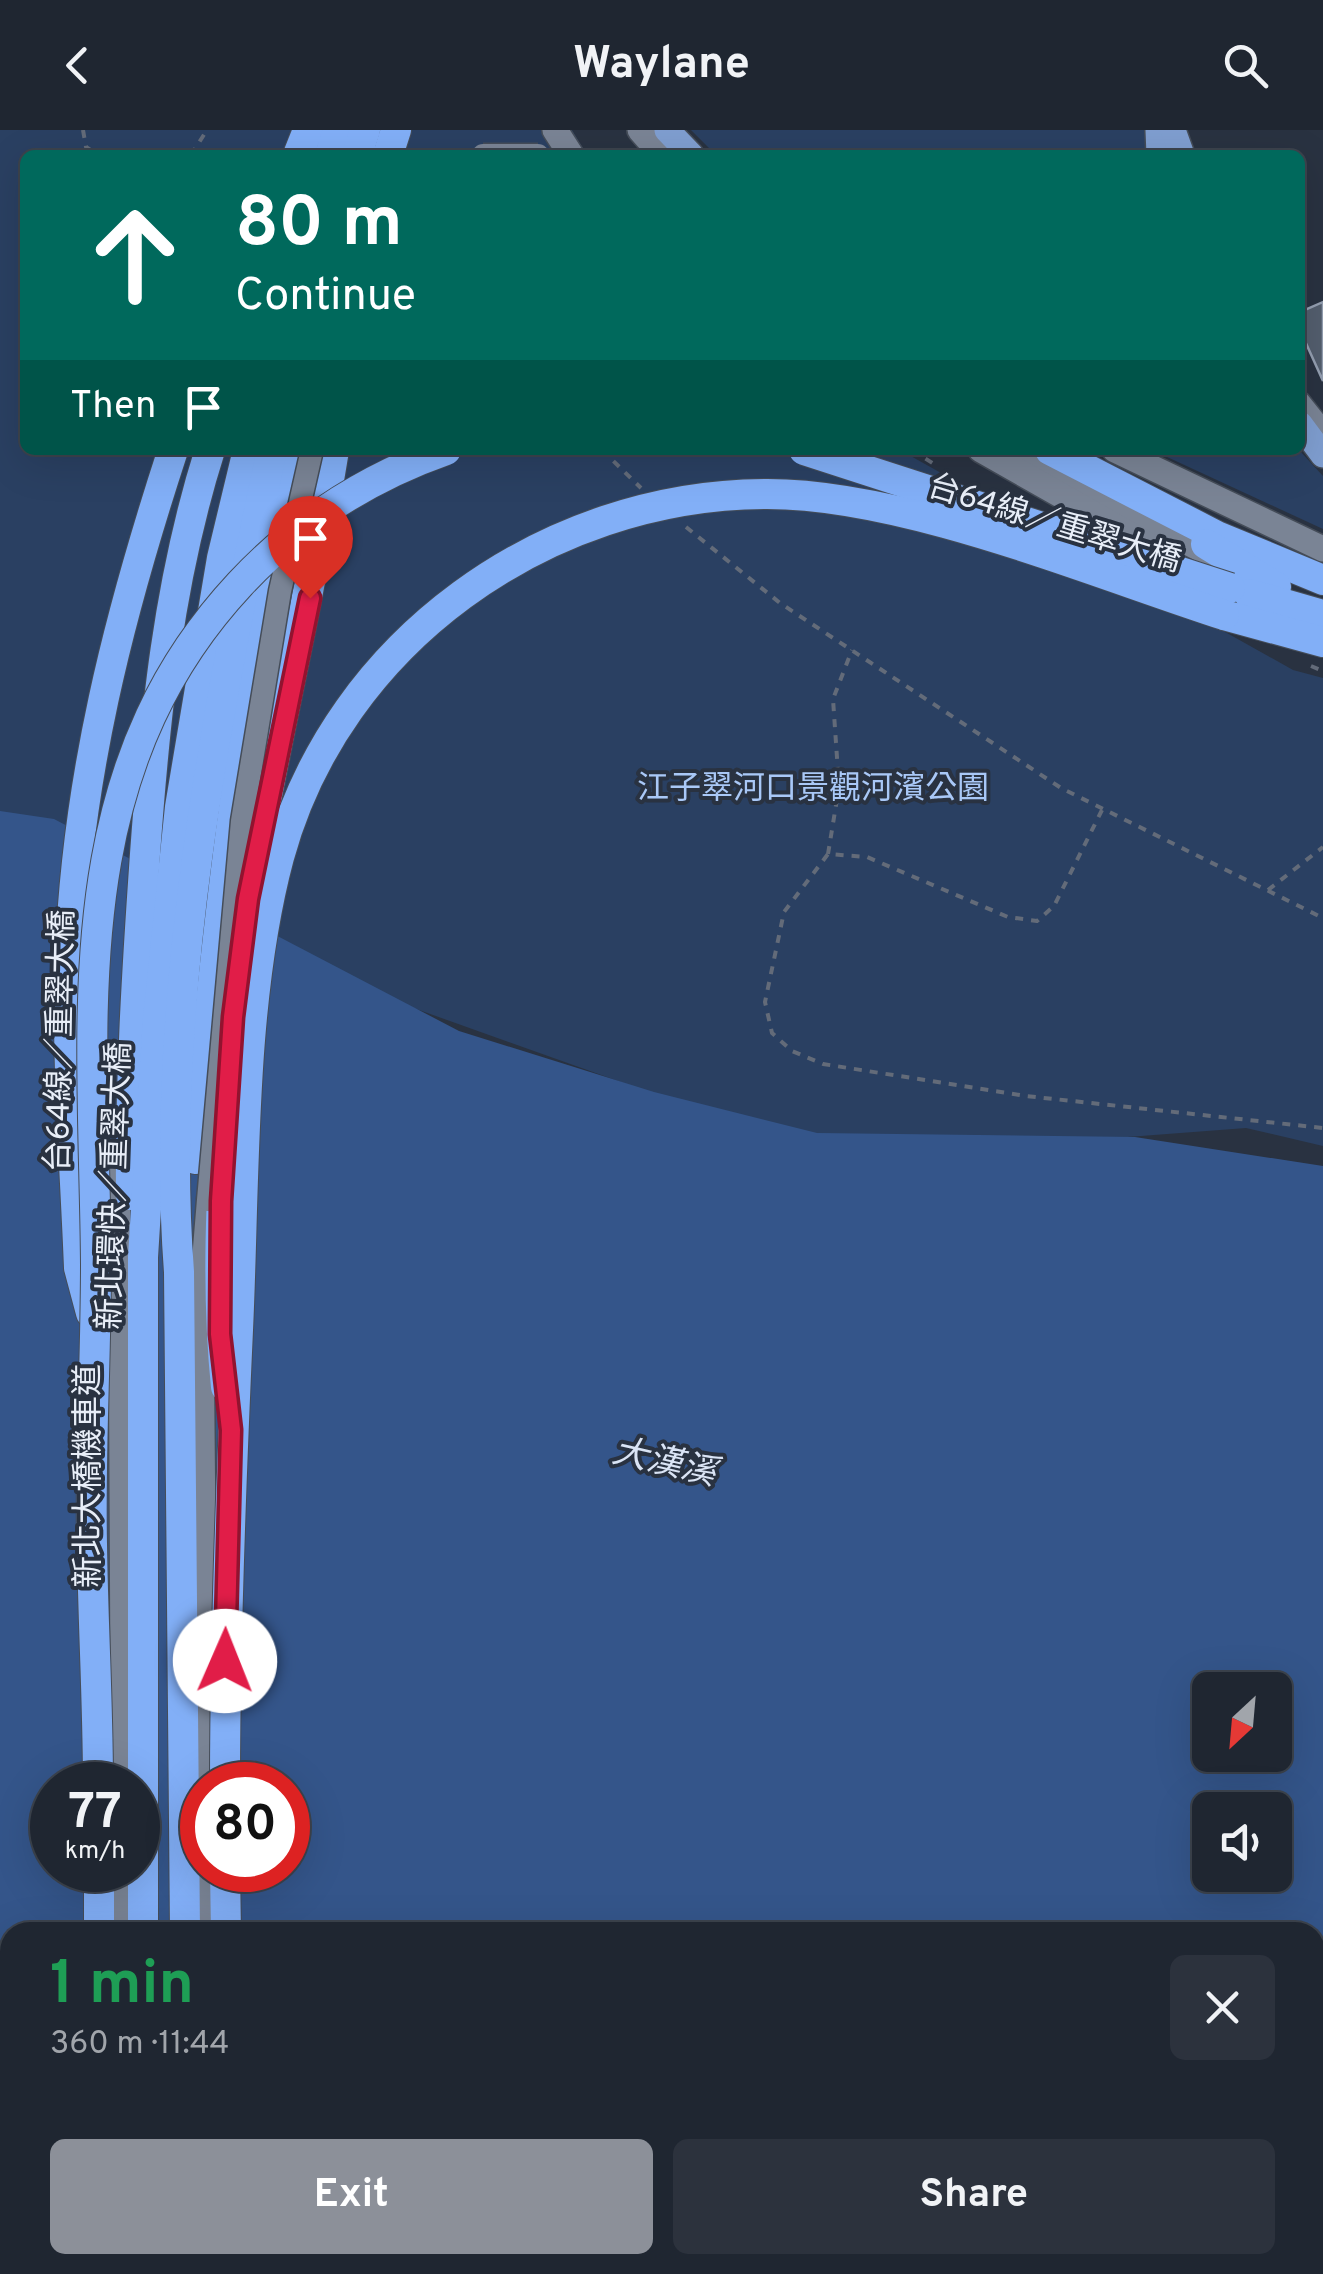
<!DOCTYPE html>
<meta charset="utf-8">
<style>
body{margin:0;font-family:Overpass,"Noto Sans TC",sans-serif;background:#2c323d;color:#f1f3f6;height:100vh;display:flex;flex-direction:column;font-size:38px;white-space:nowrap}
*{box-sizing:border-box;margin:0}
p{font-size:32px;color:#a1a5ab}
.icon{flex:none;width:55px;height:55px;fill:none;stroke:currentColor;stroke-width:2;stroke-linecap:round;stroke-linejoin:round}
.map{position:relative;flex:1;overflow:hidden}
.details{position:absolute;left:0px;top:1792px;width:1325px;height:352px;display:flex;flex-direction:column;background:#1f2631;border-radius:30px 30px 0 0;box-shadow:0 10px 40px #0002,0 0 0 2px #3c434d}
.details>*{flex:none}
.top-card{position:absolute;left:20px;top:20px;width:1285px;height:305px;border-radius:15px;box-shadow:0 10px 40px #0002,0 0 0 2px #3c434d;background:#00695c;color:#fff;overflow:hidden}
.needle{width:65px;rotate:206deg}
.fabs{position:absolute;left:1192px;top:1542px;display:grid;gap:20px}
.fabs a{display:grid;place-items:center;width:100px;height:100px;border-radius:15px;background:#1f2631;box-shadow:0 10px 40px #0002,0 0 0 2px #3c434d;font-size:50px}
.speed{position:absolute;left:30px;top:1632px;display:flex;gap:20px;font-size:50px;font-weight:700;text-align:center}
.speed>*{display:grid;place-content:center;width:130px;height:130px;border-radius:50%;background:#1f2631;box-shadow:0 10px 40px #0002,0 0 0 2px #3c434d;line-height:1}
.speed small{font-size:25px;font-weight:400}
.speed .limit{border:15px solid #d22;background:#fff;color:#111}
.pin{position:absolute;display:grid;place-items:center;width:85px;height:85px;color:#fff;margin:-102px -42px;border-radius:50% 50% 50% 0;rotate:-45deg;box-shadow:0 0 10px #0007}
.pin .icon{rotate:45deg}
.me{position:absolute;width:110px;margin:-55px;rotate:1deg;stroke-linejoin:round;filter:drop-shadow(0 0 8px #0008)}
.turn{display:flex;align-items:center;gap:35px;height:210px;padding:0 50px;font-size:45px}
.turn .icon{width:130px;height:130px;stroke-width:2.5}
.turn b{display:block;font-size:70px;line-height:85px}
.then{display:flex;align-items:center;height:95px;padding:0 50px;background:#0003;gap:20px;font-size:38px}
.round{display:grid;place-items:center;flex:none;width:105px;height:105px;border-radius:15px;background:#2c323d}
.overview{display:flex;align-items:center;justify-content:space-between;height:170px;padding:0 50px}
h1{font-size:60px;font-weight:700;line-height:75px;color:#1e9e55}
.action{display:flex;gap:20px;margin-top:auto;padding:20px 50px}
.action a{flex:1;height:115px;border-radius:15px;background:#8c9099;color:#fff;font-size:40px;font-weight:700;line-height:115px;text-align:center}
.action a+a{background:#2c323d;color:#f1f3f6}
header{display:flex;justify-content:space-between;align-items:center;height:130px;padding:0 50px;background:#1f2631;font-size:45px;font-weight:700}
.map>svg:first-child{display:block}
</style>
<header><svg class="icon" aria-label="back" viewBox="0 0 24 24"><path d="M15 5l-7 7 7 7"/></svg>Waylane<svg class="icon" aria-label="search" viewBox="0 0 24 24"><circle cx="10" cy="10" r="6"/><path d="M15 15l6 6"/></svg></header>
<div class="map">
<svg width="1323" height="2144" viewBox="0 0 1323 2144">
<rect width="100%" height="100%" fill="#293241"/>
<g fill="#2a4062">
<polygon points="0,0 572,0 587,25 25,25 25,320 900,320 1293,540 1323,548 1323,1016 1246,998 837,1029 391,870 0,713"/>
<polygon points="691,0 1151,0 1150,25 716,25"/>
<polygon points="1152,320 1299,320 1323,346 1323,399"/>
</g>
<path fill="#34558a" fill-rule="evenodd" d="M 0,681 L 54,689 L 459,901 L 654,962 L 817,1003 L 1135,1007 L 1323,1036 L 1323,1963 L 1315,1968 L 1315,1802 L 10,1802 L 10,2135 L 907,2135 L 899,2144 L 0,2144 ZM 1210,1560 L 1275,1560 L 1275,1625 L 1210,1625 ZM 52,1655 L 138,1655 L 138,1740 L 52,1740 ZM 202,1655 L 288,1655 L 288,1740 L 202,1740 ZM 1210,1680 L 1275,1680 L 1275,1745 L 1210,1745 Z"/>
<polygon fill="#535e6e" stroke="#949fb1" stroke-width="2.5" points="1323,172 1323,251 1300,200 1300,182"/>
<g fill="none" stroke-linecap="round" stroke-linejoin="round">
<g stroke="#454d59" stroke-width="25">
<g id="street">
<polyline points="1300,273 1323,302"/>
<polyline points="1007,320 1220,431"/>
<polyline points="119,1042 122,1655"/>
<polyline points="207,1655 202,1142 208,1070"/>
<polyline points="208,1740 210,1802"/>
<polyline points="118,1802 120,1740"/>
</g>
</g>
<g stroke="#454d59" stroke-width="28">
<g id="secondary">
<polyline points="555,0 571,25"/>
<polyline points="640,0 662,25"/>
<polyline points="981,320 1168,426"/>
<polyline points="1115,320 1323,419"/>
</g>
</g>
<g stroke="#454d59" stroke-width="28">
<g id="primary">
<polyline points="667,0 691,25"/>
<polyline points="1158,0 1159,25"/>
<polyline points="1173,0 1182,25"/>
<polyline points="1300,294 1323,325"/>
</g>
</g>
<g stroke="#454d59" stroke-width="32">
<g id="highway">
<polyline points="298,25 308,0"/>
<polyline points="330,25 338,0"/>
<polyline points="357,25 365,0"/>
<polyline points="388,25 396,0"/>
<polyline points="1050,320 1217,406 1323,450"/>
<polyline points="1206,414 1276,457"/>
<polyline points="1249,464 1323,485"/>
<polyline points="1224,485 1323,512"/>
<path d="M 238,843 C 260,667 306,495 334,320"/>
<path d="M 196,1029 C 217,790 244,554 299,320"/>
<path d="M 131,1065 C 130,951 137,838 145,724 C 155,587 168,452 210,320"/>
<path d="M 91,1183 L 79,1138 C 75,1035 66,929 70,826 C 77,649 118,488 173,320"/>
<path d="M 226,1257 C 216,1159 221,1061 228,964"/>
<polyline points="99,1740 99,1802"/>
<polyline points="225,1740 226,1802"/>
<polyline points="143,1802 143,1127 158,888 180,677 222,428 248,320"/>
<path d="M 185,1802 L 179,1142 C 159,878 216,578 272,320"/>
<polyline points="227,2135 227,2144"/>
<polyline points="100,2144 100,2135"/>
<polyline points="132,2144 132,2135"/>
<polyline points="168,2144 169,2135"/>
<polyline points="199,2144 199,2135"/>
</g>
</g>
<g stroke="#636b79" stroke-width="4" stroke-dasharray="8 8" stroke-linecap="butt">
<polyline points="83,0 86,17 98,25"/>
<polyline points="191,25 207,0"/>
<polyline points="602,320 641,358"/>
<polyline points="912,320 937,336"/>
<polyline points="686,397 780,473 1061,658 1323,788"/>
<polyline points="1311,536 1323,541"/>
<polyline points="1102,680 1054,776 1037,791 1008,787 867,727 828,724 784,782 765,872 772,903 792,921 823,934 1026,966 1323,998"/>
<polyline points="828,724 839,657 833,569 852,520"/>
<polyline points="1268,760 1323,717"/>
</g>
<use href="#street" stroke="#7a8495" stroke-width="22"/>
<use href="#secondary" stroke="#7a8495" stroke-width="25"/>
<use href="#primary" stroke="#7f9ed0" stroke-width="25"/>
<use href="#highway" stroke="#82aff7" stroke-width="30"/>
<g stroke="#454d59" stroke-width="25" stroke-linecap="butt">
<g id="street-bridge">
<polyline points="483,25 538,25"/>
<polyline points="208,1070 242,691 280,461 312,320"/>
</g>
</g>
<g stroke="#454d59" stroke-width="32" stroke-linecap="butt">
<g id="highway-bridge">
<polyline points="804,320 1230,458"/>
<path d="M 98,1655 C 98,1574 93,1494 92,1414 C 90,1321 96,1227 96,1134 C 94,891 60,647 240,454 C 297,393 366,348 446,320"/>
<path d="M 225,1655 C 225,1503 231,1352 238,1200 C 245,1051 240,872 279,727 C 338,511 546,365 765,364 C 903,363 1091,442 1224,485"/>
</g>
</g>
<use href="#street-bridge" stroke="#7a8495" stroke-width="22"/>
<use href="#highway-bridge" stroke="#82aff7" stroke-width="30"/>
</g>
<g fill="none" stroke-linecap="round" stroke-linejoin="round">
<g stroke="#92132f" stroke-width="25">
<polyline id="route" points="225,1531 231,1300 220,1204 221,1071 233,887 248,769 310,468"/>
</g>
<use href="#route" stroke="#e11d48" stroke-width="18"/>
</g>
<g text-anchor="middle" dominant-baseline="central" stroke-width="8" stroke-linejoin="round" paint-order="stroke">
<g font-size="32" fill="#e8eef8" stroke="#293241">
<text transform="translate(1054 395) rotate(17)">台64線／重翠大橋</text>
<text transform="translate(62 911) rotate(-89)">台64線／重翠大橋</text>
<text transform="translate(116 1056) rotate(-88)">新北環快／重翠大橋</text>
<text transform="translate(90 1346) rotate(-90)">新北大橋機車道</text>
</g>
<g font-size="32" fill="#a9c8f7" stroke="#293241">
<text x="813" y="660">江子翠河口景觀河濱公園</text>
</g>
<g font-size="35" font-style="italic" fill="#dae4f5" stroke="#293241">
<text transform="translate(664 1334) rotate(13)">大漢溪</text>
</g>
</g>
</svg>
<div class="fabs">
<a><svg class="needle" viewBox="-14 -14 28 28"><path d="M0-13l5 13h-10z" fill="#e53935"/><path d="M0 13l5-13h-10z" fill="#a1a5ab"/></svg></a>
<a><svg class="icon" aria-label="sound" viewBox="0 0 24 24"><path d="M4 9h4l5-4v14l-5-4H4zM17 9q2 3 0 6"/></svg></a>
</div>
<div class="speed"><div>77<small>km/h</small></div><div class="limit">80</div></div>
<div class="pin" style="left:310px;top:468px;background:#d93025"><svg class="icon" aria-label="arrive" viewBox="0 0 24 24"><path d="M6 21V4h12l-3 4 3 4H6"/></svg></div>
<svg class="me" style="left:225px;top:1531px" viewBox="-20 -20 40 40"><circle r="19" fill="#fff"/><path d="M0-13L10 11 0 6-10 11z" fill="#e11d48"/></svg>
<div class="top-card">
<div class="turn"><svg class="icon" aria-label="ahead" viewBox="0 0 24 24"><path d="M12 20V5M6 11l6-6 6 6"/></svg><div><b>80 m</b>Continue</div></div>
<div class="then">Then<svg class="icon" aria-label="arrive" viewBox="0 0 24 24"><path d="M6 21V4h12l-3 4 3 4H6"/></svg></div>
</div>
<section class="details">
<div class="overview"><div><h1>1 min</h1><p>360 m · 11:44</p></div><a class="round"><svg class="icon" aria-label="close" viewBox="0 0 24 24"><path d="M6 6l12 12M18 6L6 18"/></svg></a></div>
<div class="action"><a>Exit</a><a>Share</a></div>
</section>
</div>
